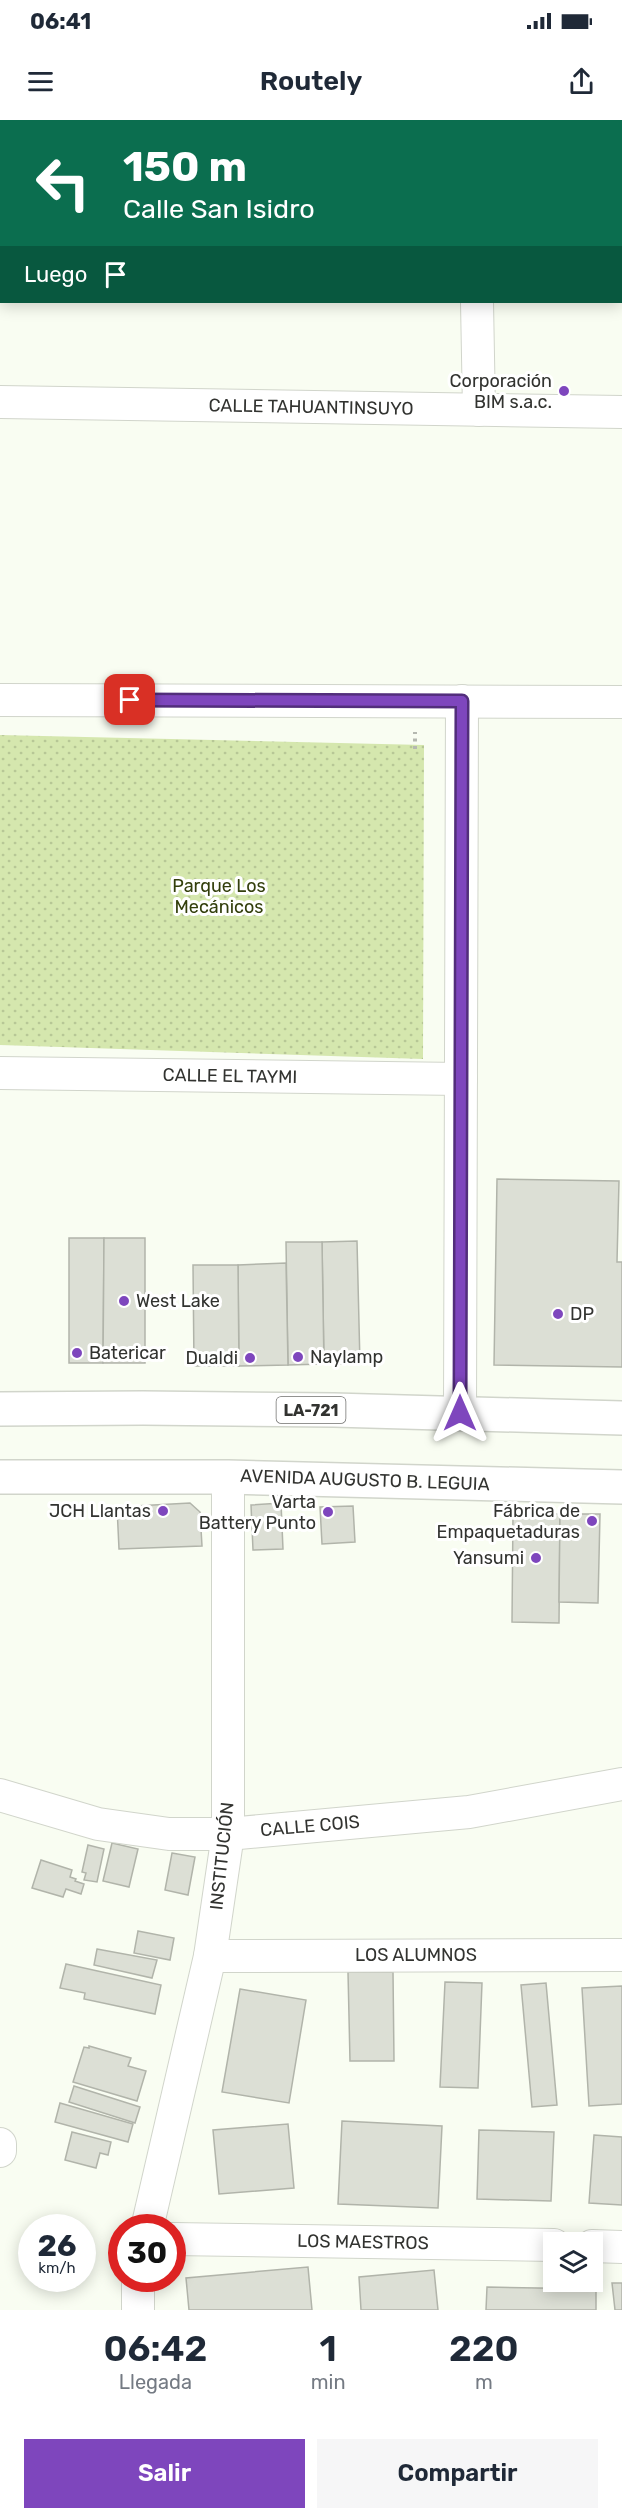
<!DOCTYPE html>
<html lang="es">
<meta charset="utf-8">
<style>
body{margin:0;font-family:Rubik,sans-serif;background:#f6f6f7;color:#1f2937;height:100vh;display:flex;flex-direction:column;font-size:22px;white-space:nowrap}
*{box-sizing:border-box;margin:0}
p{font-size:20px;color:#747a83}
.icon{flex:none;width:33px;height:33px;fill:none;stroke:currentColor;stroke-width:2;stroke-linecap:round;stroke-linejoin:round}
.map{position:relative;height:2190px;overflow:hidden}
.drawer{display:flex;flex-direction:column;background:#fff;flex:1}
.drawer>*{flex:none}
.top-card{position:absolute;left:0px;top:0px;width:622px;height:183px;box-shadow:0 3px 15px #0003;background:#0b6e4f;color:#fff;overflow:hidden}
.buttons{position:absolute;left:543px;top:2112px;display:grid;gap:12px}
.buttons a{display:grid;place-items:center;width:60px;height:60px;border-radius:0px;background:#fff;box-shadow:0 3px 15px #0003;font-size:30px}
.speed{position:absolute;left:18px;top:2094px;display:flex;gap:12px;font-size:30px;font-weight:700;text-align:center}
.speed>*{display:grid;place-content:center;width:78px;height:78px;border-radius:50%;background:#fff;box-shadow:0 3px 15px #0003;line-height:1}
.speed small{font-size:15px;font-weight:400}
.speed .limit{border:9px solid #d22;background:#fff;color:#111}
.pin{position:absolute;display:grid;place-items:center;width:51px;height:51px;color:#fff;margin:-26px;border-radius:12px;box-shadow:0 3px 9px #0006}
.me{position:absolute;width:66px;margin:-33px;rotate:0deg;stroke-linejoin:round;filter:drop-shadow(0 0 4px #0008)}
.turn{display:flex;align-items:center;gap:21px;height:126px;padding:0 24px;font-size:27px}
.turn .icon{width:78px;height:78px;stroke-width:2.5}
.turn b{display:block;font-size:42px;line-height:51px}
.then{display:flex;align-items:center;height:57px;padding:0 24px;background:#0003;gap:12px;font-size:22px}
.eta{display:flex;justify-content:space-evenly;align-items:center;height:102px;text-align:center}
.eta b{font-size:36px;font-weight:600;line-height:42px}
.action{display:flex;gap:12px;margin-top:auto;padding:12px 24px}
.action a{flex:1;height:69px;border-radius:0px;background:#7e46bd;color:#fff;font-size:24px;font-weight:600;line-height:69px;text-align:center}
.action a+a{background:#f6f6f7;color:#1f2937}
.status{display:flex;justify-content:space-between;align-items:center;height:42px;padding:0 30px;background:#fff;direction:ltr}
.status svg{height:16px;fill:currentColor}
header{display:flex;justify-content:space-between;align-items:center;height:78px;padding:0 24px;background:#fff;font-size:27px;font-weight:600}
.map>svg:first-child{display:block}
</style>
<div class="status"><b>06:41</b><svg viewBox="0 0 49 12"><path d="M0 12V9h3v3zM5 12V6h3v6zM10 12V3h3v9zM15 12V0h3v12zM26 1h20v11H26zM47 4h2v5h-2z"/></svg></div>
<header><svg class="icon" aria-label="menu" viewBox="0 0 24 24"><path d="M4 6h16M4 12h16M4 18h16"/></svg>Routely<svg class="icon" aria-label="share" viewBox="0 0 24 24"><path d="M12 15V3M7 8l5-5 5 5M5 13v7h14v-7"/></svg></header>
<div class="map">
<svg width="622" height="2190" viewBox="0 0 622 2190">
<defs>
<pattern id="grass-dots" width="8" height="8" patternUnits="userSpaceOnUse" patternTransform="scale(1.5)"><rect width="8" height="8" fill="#d5e7ae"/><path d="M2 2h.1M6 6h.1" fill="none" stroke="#b7c796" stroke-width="1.8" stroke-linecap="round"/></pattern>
</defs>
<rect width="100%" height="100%" fill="#f9fdf2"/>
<polygon fill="url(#grass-dots)" points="0,615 424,625 423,939 0,925"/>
<g fill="#dcdfd5" stroke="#b1b4aa" stroke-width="1.5">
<polygon points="497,1059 619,1061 617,1142 622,1142 622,1247 494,1245"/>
<polygon points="69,1118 104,1118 103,1243 69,1243"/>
<polygon points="104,1118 145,1118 145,1243 103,1243"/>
<polygon points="357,1121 360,1244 324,1244 322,1122"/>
<polygon points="286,1122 322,1122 324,1244 288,1245"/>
<polygon points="286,1143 288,1245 239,1246 238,1145"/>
<polygon points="193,1145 238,1145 239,1246 194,1246"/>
<polygon points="190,1383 200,1392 202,1426 119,1429 117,1387"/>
<polygon points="281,1383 283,1429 253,1430 251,1385"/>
<polygon points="353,1386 355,1422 322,1424 320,1387"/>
<polygon points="513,1393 560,1394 559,1503 512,1502"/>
<polygon points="560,1394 600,1394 598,1483 559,1482"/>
<polygon points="112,1723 138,1729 129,1767 103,1761"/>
<polygon points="88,1725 104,1729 97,1762 84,1760 86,1753 82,1752"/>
<polygon points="172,1733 195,1737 188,1775 165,1770"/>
<polygon points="41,1740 72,1750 70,1757 76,1759 75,1761 84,1764 81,1774 66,1769 63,1777 32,1768"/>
<polygon points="138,1811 174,1818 170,1840 134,1833"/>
<polygon points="97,1829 157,1840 152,1858 94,1845"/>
<polygon points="66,1844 161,1865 155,1894 84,1879 85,1873 60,1868"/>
<polygon points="348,1852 393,1852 394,1941 350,1941"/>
<polygon points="445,1862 482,1863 478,1968 440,1967"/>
<polygon points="546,1863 557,1985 532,1987 521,1865"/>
<polygon points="622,1866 622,1984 589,1986 582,1868"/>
<polygon points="240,1869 306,1880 289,1983 222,1972"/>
<polygon points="89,1926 131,1938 128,1946 146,1951 137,1981 73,1962 84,1927 89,1928"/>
<polygon points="74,1966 140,1987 135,2003 69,1982"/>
<polygon points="60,1983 133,2004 128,2022 55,2002"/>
<polygon points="342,2001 442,2006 438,2088 338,2084"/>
<polygon points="288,2004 294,2068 219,2074 213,2010"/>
<polygon points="479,2010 554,2012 551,2081 477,2079"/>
<polygon points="72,2012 111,2022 108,2035 100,2033 96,2048 65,2040"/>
<polygon points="594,2015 622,2017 622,2085 589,2083"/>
<polygon points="308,2147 312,2190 189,2190 186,2158"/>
<polygon points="434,2150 438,2190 361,2190 359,2157"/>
<polygon points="612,2163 622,2163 622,2190 615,2190"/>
<polygon points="487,2167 596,2169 596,2190 486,2190"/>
</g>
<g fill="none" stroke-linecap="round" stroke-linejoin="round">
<g stroke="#d1d5cb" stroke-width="34">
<g id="street">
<polyline points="0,2 2,2"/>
<polyline points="29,2 29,0"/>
<polyline points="304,2 304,0"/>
<polyline points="621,12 622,12"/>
<polyline points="477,182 479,290"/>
<polyline points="0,282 622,292"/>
<polyline points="0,580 622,582"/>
<polyline points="0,953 461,959"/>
<polyline points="460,1293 462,581"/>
<polyline points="0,1675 98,1704 169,1714 228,1714 469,1692 622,1664"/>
<polyline points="210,1836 622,1835"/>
<polyline points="0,2024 0,2031"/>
<polyline points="147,2108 210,1836 228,1714 228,1357"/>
<polyline points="172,2119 554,2125"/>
<polyline points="592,2126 622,2127"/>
<polyline points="138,2158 138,2190"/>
</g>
</g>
<g stroke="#d1d5cb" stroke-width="36">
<g id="primary">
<polyline points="0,1289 143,1288 334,1290 622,1298"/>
<polyline points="0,1357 228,1357 622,1367"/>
</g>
</g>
<g stroke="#b5b8b0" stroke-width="4" stroke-dasharray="3 4.5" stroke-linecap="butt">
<polyline points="257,2 257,0"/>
<polyline points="415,629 415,612"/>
</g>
<use href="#street" stroke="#fff" stroke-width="32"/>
<use href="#primary" stroke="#fff" stroke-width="33"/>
</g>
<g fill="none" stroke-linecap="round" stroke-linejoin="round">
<g stroke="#522e7b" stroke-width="15">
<polyline id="route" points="130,580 462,581 460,1293"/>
</g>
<use href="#route" stroke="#7e46bd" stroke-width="10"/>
</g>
<g fill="#7e46bd" stroke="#fff" stroke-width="2">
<circle cx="564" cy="271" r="6"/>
<circle cx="124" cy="1181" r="6"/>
<circle cx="558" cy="1194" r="6"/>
<circle cx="77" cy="1233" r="6"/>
<circle cx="298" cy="1237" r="6"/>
<circle cx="250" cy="1238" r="6"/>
<circle cx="163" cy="1391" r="6"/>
<circle cx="328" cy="1392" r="6"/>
<circle cx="592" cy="1401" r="6"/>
<circle cx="536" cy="1438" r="6"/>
</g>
<g text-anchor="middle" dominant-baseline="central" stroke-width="6" stroke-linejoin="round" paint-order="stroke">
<rect fill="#fff" stroke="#70706e" stroke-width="1.5" x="276.5" y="1277" width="69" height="26" rx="4.5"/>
<g font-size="16" font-weight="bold" fill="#323330">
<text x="311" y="1290">LA-721</text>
</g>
<g font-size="18" fill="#323330" stroke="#fff" text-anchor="end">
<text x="552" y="261">Corporación<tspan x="552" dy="21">BIM s.a.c.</tspan></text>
<text x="136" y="1181" text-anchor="start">West Lake</text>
<text x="570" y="1194" text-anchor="start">DP</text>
<text x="89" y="1233" text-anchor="start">Batericar</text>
<text x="310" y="1237" text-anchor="start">Naylamp</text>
<text x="238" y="1238">Dualdi</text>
<text x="316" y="1382">Varta<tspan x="316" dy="21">Battery Punto</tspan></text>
<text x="151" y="1391">JCH Llantas</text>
<text x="580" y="1391">Fábrica de<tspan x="580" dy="21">Empaquetaduras</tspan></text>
<text x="524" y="1438">Yansumi</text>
</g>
<g font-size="18" fill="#323330" stroke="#fff">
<text transform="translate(311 287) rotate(1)">CALLE TAHUANTINSUYO</text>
<text transform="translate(230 956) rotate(1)">CALLE EL TAYMI</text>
<text transform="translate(365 1360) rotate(2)">AVENIDA AUGUSTO B. LEGUIA</text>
<text transform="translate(310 1706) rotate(-5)">CALLE COIS</text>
<text transform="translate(222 1736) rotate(-84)">INSTITUCIÓN</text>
<text x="416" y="1835">LOS ALUMNOS</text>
<text transform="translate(363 2122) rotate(1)">LOS MAESTROS</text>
</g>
<g font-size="18" fill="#333f0c" stroke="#fff">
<text x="219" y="766">Parque Los<tspan x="219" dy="21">Mecánicos</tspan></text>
</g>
</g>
</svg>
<div class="buttons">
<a><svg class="icon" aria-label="layers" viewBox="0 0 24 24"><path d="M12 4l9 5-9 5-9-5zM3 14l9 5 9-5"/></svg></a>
</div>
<div class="speed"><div>26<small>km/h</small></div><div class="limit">30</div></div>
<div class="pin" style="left:130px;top:580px;background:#d93025"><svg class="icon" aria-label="arrive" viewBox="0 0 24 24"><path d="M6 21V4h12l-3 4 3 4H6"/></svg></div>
<svg class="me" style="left:460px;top:1293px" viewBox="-20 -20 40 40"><path d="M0-17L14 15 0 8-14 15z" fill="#7e46bd" stroke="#fff" stroke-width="4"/></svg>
<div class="top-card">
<div class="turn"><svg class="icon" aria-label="left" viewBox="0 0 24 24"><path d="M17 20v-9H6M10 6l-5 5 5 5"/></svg><div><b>150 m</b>Calle San Isidro</div></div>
<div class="then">Luego<svg class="icon" aria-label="arrive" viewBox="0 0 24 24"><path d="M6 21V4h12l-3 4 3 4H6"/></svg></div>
</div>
</div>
<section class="drawer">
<div class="eta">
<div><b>06:42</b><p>Llegada</p></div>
<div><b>1</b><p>min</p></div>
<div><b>220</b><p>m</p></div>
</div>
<div class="action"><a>Salir</a><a>Compartir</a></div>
</section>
